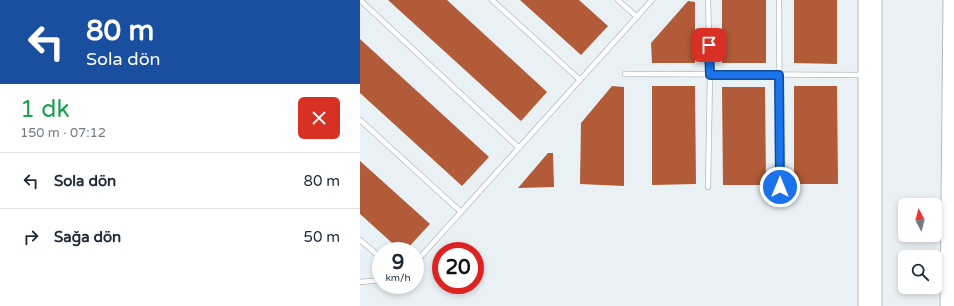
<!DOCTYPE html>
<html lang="tr">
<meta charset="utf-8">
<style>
body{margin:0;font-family:"Varela Round",sans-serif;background:#f2f2f3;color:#1f2937;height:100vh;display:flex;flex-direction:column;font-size:15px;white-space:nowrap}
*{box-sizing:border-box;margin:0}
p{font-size:13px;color:#747a83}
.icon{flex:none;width:22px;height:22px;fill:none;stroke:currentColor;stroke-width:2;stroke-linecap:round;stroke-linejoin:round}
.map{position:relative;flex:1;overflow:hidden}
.details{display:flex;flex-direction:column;background:#fff;width:360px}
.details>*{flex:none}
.guide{background:#1a4fa0;color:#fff;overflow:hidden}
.needle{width:26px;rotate:353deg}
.tools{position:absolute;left:538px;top:198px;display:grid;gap:8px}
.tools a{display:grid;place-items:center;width:44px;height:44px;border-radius:6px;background:#fff;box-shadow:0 2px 6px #0003;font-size:20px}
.speed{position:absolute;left:12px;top:242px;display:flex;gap:8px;font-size:20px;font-weight:700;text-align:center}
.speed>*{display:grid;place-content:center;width:52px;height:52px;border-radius:50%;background:#fff;box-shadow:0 2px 6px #0003;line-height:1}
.speed small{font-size:10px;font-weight:400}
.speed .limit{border:6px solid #d22;background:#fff;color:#111}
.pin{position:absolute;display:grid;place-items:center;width:34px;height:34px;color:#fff;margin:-17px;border-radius:8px;box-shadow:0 2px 6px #0006}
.me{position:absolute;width:44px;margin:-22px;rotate:0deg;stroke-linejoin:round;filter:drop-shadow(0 0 3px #0008)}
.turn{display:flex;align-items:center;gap:14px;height:84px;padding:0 20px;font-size:18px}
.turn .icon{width:52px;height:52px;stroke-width:2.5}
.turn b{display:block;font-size:28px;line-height:34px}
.round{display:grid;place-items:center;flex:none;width:42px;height:42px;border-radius:6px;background:#f2f2f3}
.overview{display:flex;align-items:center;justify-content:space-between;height:68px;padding:0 20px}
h1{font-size:24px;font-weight:600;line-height:30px;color:#1e9e55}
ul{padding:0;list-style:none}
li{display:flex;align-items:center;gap:12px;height:56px;padding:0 20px;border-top:1px solid #e0e1e3}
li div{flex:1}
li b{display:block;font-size:15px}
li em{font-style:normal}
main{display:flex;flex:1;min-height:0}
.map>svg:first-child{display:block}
</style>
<main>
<section class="details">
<div class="guide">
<div class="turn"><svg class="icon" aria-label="left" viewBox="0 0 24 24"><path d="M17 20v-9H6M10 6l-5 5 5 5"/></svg><div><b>80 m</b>Sola dön</div></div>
</div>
<div class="overview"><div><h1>1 dk</h1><p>150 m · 07:12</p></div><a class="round" style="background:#d93025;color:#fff"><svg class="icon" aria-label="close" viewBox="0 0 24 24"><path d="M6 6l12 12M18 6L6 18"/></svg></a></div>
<ul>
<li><svg class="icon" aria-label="left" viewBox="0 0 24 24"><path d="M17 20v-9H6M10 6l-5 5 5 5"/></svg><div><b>Sola dön</b></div><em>80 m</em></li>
<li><svg class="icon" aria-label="right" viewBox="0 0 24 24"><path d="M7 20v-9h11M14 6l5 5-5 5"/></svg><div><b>Sağa dön</b></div><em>50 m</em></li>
</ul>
</section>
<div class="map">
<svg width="594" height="306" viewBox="0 0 594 306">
<rect width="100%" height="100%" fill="#eaf1f4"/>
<g fill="#b25b39">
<polygon points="28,0 87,0 187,92 161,121"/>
<polygon points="160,0 219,0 248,26 221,55"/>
<rect x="362" y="0" width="44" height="63"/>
<polygon points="434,0 477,0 477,64 434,63"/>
<polygon points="328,1 335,2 335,63 292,63 291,43"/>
<polygon points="0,39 129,157 102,186 0,93"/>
<polygon points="252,86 264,87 264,186 220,184 221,123"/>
<polygon points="292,86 335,86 336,184 292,185"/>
<polygon points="434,86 477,86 478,184 434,184"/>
<polygon points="362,87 405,87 406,185 363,185"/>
<polygon points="188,153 193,153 194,187 158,188"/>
<polygon points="0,161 70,224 45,251 41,251 0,214"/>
</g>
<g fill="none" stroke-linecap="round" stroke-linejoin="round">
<g stroke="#b5bcbf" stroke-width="6">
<g id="lane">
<polyline points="0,0 159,148"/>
<polyline points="132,0 220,80"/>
<polyline points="258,0 277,17"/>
<polyline points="419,0 420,187"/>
<polyline points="265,74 503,75"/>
<polyline points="0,120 101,212"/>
<polyline points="348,187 350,75 348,0"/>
<polyline points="0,240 21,258"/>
<polyline points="55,263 292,0"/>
<polyline points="0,282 21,280"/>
</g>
</g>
<g stroke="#b5bcbf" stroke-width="15">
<g id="secondary">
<polyline points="505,306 505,0"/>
<polyline points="515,306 515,0"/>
</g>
</g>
<g stroke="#b5bcbf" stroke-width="19">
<polyline id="highway" points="589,306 592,0"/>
</g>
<use href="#lane" stroke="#fff" stroke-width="4.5"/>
<use href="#secondary" stroke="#fff" stroke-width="13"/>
<use href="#highway" stroke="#fff" stroke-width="17"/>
</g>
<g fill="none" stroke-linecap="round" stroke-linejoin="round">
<g stroke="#114b97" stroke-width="10">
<polyline id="route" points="349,45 350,75 419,75 420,187"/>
</g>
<use href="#route" stroke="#1a73e8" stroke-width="7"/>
</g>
</svg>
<div class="tools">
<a><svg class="needle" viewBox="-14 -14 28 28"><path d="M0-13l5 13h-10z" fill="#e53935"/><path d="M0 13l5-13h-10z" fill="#747a83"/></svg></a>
<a><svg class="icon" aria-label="search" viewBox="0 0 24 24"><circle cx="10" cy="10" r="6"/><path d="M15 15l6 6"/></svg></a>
</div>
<div class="speed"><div>9<small>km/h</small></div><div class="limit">20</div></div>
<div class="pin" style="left:349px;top:45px;background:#d93025"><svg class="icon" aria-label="arrive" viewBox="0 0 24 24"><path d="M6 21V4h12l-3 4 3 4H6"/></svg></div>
<svg class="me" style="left:420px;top:187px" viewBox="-20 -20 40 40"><circle r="17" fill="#1a73e8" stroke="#fff" stroke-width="3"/><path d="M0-11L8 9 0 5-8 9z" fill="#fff"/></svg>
</div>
</main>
